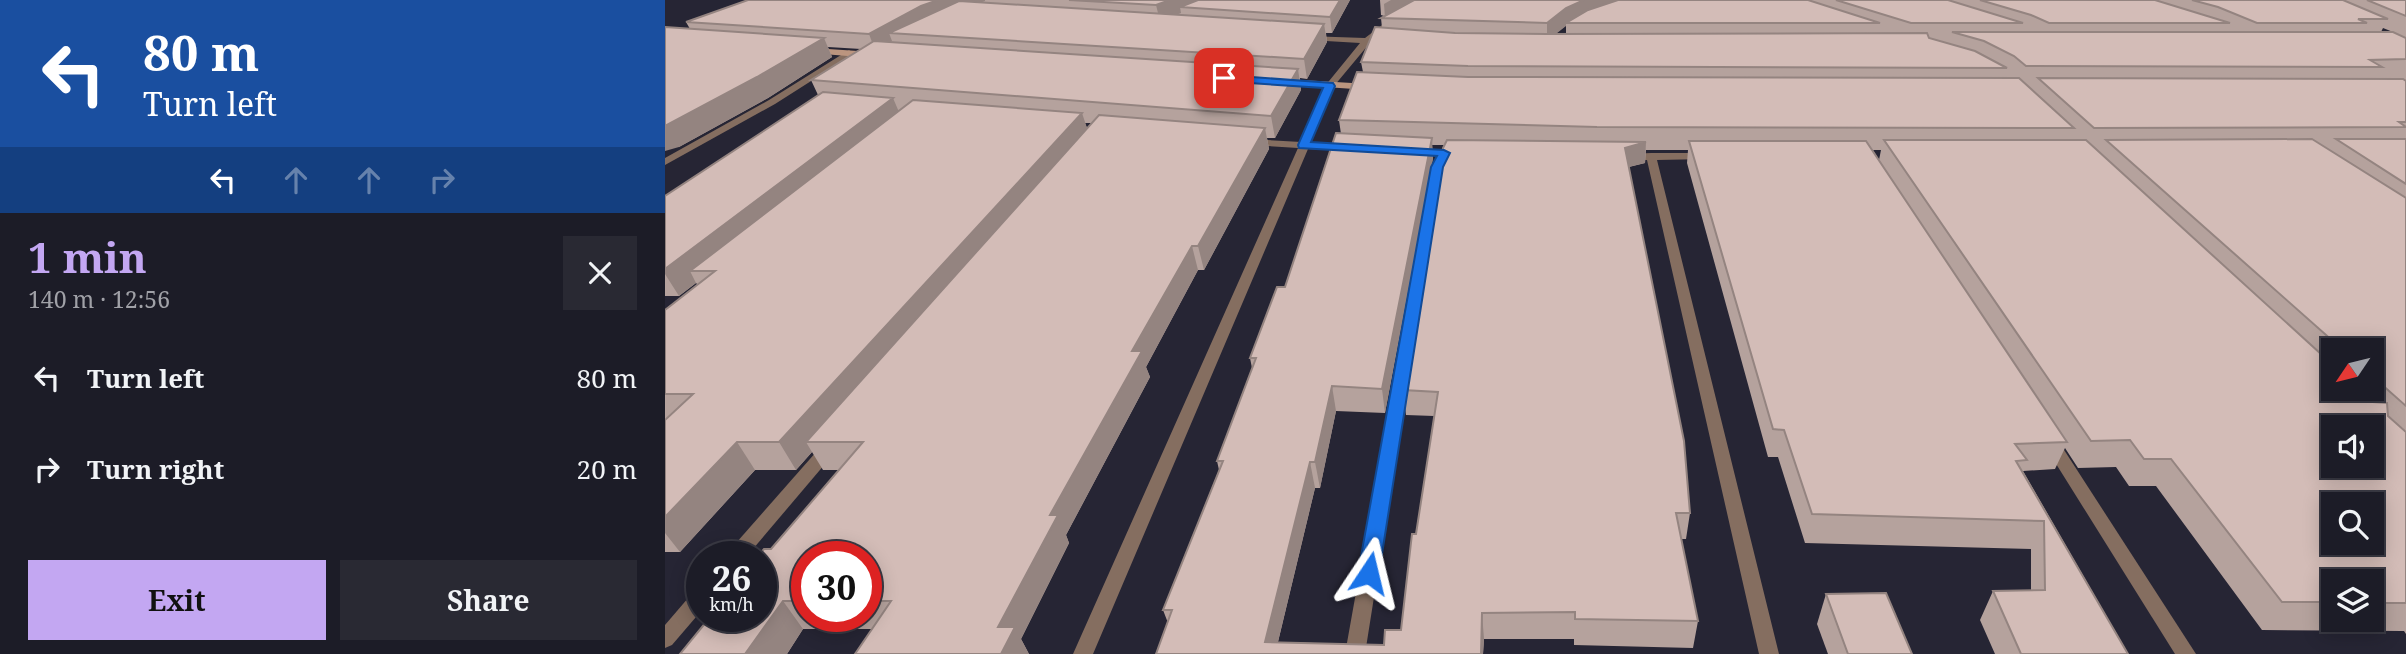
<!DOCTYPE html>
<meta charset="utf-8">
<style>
body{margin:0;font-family:"Noto Serif",serif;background:#292933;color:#f1f3f6;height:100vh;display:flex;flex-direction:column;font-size:26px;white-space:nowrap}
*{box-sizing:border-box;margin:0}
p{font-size:23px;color:#a0a1a7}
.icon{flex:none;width:38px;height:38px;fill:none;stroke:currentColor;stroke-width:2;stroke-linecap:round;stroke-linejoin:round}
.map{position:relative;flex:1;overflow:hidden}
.side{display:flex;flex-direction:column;background:#1c1c27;width:665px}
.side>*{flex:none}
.banner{background:#1a4fa0;color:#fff;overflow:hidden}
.needle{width:46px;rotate:235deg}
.controls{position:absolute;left:1656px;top:338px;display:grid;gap:14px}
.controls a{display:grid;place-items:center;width:63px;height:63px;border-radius:0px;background:#1c1c27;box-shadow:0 4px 18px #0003,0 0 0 2px #3a3a44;font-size:35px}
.speed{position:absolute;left:21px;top:541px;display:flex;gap:14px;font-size:35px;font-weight:700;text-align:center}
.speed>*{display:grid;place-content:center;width:91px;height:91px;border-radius:50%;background:#1c1c27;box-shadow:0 4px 18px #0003,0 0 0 2px #3a3a44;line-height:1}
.speed small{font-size:18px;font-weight:400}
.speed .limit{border:10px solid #d22;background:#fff;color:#111}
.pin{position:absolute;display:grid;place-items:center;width:60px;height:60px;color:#fff;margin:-30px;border-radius:14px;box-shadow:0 4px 10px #0006}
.me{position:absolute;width:77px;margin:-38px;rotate:10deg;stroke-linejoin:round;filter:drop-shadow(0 0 5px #0008)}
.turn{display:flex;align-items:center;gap:24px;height:147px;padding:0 28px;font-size:32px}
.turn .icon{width:91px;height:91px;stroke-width:2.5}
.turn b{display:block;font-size:49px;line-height:60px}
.lanes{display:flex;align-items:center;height:66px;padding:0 28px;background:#0003;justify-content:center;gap:35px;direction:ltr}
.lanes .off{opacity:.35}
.round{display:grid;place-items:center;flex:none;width:74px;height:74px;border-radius:0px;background:#292933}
.summary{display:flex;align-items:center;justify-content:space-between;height:119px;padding:0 28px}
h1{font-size:42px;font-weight:700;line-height:52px;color:#c3a7f2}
.action{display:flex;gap:14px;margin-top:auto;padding:14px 28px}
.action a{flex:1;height:80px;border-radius:0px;background:#c3a7f2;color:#111;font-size:28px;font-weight:700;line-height:80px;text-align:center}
.action a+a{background:#292933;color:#f1f3f6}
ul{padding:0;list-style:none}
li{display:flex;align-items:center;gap:21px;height:91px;padding:0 28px}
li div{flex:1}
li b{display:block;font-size:26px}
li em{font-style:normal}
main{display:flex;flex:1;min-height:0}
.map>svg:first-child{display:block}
</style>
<main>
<section class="side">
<div class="banner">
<div class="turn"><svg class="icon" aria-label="left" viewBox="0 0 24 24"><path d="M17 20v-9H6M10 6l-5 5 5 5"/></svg><div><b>80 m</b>Turn left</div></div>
<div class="lanes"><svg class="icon" aria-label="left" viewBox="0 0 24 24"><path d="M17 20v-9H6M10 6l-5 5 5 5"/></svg><svg class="icon off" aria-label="ahead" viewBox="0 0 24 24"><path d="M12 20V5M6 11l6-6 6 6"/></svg><svg class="icon off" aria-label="ahead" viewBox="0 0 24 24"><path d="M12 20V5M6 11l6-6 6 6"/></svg><svg class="icon off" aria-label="right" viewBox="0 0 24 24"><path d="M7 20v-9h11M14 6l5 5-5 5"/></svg></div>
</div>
<div class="summary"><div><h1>1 min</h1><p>140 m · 12:56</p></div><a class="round"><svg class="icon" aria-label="close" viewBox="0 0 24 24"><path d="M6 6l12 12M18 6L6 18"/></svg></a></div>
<ul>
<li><svg class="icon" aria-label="left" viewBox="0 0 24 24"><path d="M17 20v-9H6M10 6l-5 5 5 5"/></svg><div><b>Turn left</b></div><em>80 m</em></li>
<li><svg class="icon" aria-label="right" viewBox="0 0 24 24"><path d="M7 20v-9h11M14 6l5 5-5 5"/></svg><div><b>Turn right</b></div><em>20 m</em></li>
</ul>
<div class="action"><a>Exit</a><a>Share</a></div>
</section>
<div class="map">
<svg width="1741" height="654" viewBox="0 0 1741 654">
<rect width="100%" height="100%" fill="#262534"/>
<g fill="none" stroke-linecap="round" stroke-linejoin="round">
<g fill="#856e60" fill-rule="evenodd">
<polygon points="729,16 736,18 709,39 724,40 724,44 704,44 669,86 646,143 685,145 690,148 685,151 643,149 428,654 408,654 633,148 586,145 581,142 586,139 636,142 660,86 695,43 644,40 640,38 641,36 700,38"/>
<polygon points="184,50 188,53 187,55 110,104 0,165 0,158 104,100"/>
<polygon points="750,149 797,151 802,154 797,157 783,157 777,167 700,654 680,654 767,167 772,156 746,154 746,150"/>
<polygon points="986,153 1042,153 1047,156 1042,159 992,160 1114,654 1094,654 982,160 964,160 959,157 964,154"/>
<polygon points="1386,437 1392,439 1531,654 1510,654 1378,443 1380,439"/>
<polygon points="165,441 171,443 173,447 171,451 82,556 62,556 64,551 159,443"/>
<polygon points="37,588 37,610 7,645 0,648 0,625 30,590"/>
</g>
<g fill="#bb957f" fill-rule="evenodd">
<polygon points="148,48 208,52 212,55 208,58 145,53 145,49"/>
<polygon points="619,79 704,84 709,87 704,90 616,84 616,80"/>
</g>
</g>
<g fill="#b5a29d" fill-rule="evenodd">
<path d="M 83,0 L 685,0 L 667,33 L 661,33 L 662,42 L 642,79 L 635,78 L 636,90 L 610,138 L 602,138 L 604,149 L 539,270 L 533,270 L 481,367 L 485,377 L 401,535 L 404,543 L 356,639 L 364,654 L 190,654 L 207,629 L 138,629 L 122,654 L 106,549 L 174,470 L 158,470 L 147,452 L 131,470 L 90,470 L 15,552 L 0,552 L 0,310 L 33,285 L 31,283 L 14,296 L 0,296 L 0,196 L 153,95 L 146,80 L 196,49 L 163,47 L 167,57 L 103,98 L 14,147 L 25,29 L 21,22 ZM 420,123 L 427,123 L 422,128 ZM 142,556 L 201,556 L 201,616 L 142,616 Z"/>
<path d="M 715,0 L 1741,0 L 1741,37 L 1739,37 L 1741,38 L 1741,80 L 1739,80 L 1741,81 L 1741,634 L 1739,631 L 1597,630 L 1491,486 L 1464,486 L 1451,467 L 1413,468 L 1400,448 L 1390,469 L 1358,471 L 1463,654 L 1330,654 L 1315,620 L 1328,591 L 1366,590 L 1366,549 L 1140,543 L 1113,457 L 1103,457 L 1022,163 L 1023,150 L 981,150 L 980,163 L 964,167 L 1025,513 L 1021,539 L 1016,539 L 1033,621 L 1028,648 L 909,645 L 909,639 L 819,639 L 818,654 L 491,654 L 503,623 L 498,610 L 554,470 L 552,461 L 587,368 L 585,358 L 620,287 L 676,134 L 674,120 L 698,72 L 696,62 L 717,28 L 716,18 L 719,16 L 716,15 ZM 900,26 L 901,26 L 901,34 L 890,34 ZM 1718,28 L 1728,32 L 1716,32 ZM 767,145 L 779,145 L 738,390 L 741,415 L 769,416 L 736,630 L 719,645 L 613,642 L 650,488 L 655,488 L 671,411 L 720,413 L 768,158 ZM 1208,150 L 1216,150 L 1214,160 ZM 1668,350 L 1706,350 L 1706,388 L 1668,388 ZM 1668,581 L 1706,581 L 1706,620 L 1668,620 Z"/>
<polygon points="1161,594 1247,654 1163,654 1152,624"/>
</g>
<g fill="#948480">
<polygon points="273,0 320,0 320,1 262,22 224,33 227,41 210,50 204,34 256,6"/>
<polygon points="505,0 549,0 515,7 516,13 495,21 491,5"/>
<polygon points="675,0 685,0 667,33 665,17"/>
<polygon points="726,0 760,0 720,18 719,4"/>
<polygon points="919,0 975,0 901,23 901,26 882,41 882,23 901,8"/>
<polygon points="659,24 662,42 642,79 639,59"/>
<polygon points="159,38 167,57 103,98 14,147 0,151 0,126"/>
<polygon points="633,69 636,90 610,138 606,116"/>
<polygon points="228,98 237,119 25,271 31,283 14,296 0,274 0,269"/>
<polygon points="417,113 424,134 141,442 147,452 131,470 114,442"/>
<polygon points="600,128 604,149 539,270 533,246"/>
<polygon points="767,138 768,158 720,413 717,389"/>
<polygon points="981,142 980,163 959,168 960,148"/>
<polygon points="527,246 533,270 481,367 485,377 401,535 404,543 356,639 364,654 336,654 333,627 385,515 467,351"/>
<polygon points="667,386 671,411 655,488 650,462"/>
<polygon points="72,442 90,470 15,552 0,533 0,517"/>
<polygon points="645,462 650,488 610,654 600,642"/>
<polygon points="118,601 138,629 122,654 80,654"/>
<polygon points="817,613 819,639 818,654 816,654"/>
</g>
<g fill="#d3bcb7" stroke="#948480" stroke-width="2" fill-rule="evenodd">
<polygon points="83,0 273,0 256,6 204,34 21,22"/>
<polygon points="404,0 505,0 491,5"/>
<polygon points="533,0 675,0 665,17 515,7"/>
<polygon points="749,0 919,0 901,8 882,23 716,18"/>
<polygon points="953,0 1143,0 1215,23 901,23 923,10"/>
<polygon points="1171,0 1283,0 1358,23 1246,23"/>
<polygon points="1315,0 1490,0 1565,23 1384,23 1366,15"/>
<polygon points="1527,0 1678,0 1723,19 1693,19 1702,23 1592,23 1553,7"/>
<polygon points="1702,0 1741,0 1741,16"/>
<polygon points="294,1 659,24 639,59 224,33"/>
<polygon points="0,27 159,38 92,77 0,126"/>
<polygon points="710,27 790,33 882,34 1262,33 1264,38 1310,51 1342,68 803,66 696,62"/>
<polygon points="1287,32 1728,32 1741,38 1741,59 1705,60 1717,67 1361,66 1349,56 1319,41"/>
<polygon points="209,41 633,69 606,116 146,80"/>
<polygon points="692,72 803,77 1354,78 1409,128 932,127 674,120"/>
<polygon points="1373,78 1738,79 1741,81 1741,122 1734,122 1741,127 1429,128"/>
<polygon points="158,92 228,98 0,269 0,196"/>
<polygon points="248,100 417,113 114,442 72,442 0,517 0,420 28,394 0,394 0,310 50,271 25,271"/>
<polygon points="434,115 600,128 533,246 527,246 467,351 477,351 385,515 393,515 333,627 350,627 336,654 190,654 226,601 201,601 201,556 142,556 142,601 118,601 80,654 15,654 46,616 96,616 96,556 93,556 99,549 106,549 198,442 141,442"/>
<polygon points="671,133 767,138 717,389 667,386 650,462 645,462 600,642 719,645 720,630 736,630 747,534 751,534 773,392 738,390 778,148 782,140 981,142 960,148 1019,441 1025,513 1011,513 1033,621 910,619 910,612 817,613 816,654 491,654 507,610 498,610 558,461 552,461 591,358 585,358 612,287 620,287"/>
<polygon points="1647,139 1741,198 1741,406 1706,375 1706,350 1678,350 1441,140"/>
<polygon points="1671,139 1741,139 1741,184"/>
<path d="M 1219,140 L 1421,140 L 1668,365 L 1668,388 L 1694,388 L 1708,402 L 1722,403 L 1723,416 L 1741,432 L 1741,603 L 1706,603 L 1706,581 L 1668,581 L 1668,602 L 1617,602 L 1506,459 L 1479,459 L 1465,440 L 1426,441 ZM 1668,427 L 1706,427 L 1706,466 L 1668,466 ZM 1668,504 L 1706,504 L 1706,542 L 1668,542 Z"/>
<polygon points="1024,141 1201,141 1402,442 1350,444 1362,460 1351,461 1463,654 1356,654 1328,591 1380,590 1379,521 1147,514 1119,430 1108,429"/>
<polygon points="1221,593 1247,654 1183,654 1161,594"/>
</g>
<polygon fill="#1a73e8" stroke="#114b97" stroke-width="2" points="559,75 668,83 670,86 646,142 779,150 785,153 778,167 714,573 711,579 704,581 696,579 693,573 766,167 772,156 634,148 633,145 658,88 555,81 553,78"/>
</svg>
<div class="controls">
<a><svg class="needle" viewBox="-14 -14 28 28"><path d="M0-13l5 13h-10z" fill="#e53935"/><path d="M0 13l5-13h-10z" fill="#a0a1a7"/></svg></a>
<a><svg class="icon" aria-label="sound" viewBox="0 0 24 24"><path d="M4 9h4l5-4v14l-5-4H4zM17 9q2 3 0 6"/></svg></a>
<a><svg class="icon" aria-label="search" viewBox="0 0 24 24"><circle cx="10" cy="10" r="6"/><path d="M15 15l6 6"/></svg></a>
<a><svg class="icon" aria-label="layers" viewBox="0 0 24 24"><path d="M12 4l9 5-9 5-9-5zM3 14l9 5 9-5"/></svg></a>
</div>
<div class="speed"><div>26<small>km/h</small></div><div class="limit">30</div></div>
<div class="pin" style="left:559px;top:78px;background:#d93025"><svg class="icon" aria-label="arrive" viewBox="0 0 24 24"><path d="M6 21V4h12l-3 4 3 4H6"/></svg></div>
<svg class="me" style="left:704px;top:573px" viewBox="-20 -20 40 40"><path d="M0-17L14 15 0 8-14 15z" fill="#1a73e8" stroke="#fff" stroke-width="4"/></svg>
</div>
</main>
